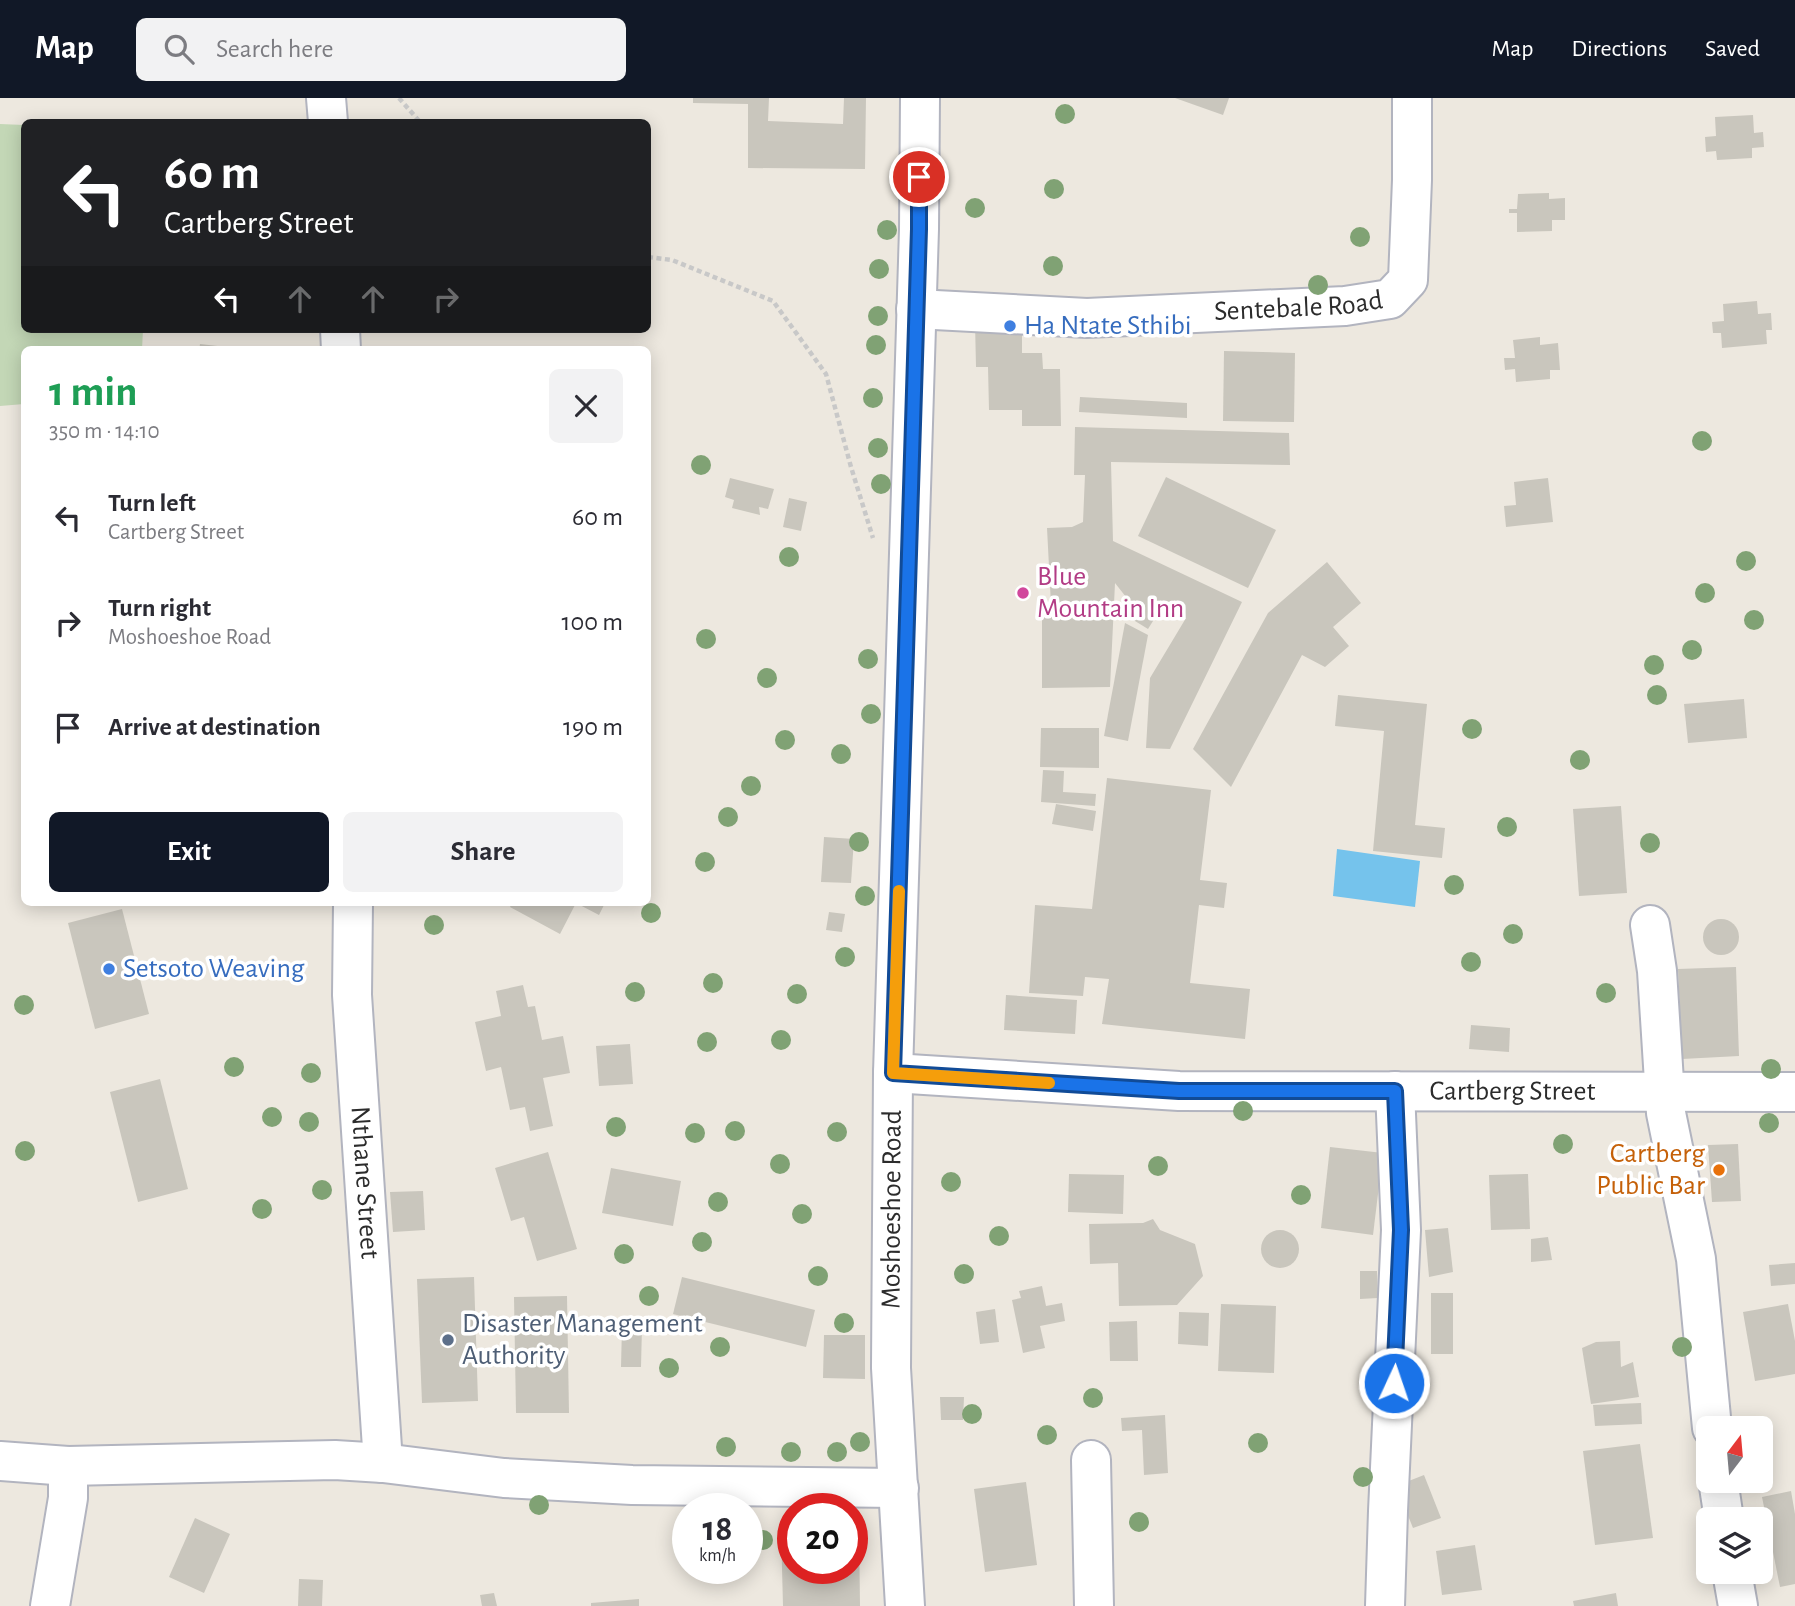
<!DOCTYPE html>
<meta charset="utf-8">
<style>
body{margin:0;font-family:"Alegreya Sans",sans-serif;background:#f2f2f3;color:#2b2b33;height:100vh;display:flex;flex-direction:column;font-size:26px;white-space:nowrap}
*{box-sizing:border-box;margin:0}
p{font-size:23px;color:#7c7c81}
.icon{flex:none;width:38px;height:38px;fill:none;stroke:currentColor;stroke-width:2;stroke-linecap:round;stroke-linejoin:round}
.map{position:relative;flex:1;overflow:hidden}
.drawer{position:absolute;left:21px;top:248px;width:630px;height:560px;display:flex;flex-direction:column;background:#fff;border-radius:10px;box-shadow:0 4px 18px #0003}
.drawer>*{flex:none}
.banner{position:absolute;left:21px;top:21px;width:630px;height:214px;border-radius:10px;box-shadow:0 4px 18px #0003;background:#202124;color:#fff;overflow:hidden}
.needle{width:46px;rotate:16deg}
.buttons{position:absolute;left:1696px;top:1318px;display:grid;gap:14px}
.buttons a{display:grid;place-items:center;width:77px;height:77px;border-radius:10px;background:#fff;box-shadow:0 4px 18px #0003;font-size:35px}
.speed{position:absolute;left:672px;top:1395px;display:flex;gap:14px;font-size:35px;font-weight:700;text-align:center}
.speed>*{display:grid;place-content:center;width:91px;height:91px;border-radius:50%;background:#fff;box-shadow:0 4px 18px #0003;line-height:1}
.speed small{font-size:18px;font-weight:400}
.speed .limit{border:10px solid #d22;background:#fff;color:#111}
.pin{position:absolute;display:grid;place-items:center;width:60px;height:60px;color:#fff;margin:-30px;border:4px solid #fff;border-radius:50%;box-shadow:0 2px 7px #0007}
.me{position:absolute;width:77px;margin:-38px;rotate:3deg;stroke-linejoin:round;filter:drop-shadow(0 0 5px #0008)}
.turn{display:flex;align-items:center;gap:24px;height:147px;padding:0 28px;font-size:32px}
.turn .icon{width:91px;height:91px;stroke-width:2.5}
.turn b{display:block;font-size:49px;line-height:60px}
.lanes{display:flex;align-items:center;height:66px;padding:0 28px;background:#0003;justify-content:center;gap:35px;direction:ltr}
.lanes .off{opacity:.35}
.round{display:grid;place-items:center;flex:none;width:74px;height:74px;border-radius:10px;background:#f2f2f3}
.headline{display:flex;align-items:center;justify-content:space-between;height:119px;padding:0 28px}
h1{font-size:42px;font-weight:700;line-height:52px;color:#1e9e55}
.button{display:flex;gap:14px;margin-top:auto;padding:14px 28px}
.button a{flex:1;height:80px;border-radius:10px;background:#111827;color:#fff;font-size:28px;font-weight:700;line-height:80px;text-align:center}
.button a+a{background:#f2f2f3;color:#2b2b33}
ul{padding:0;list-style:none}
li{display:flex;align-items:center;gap:21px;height:105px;padding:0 28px}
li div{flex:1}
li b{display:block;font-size:26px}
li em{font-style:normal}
header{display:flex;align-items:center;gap:42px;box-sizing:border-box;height:98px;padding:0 35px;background:#111827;color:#fff}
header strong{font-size:33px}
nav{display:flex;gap:38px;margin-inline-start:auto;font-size:24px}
.search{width:490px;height:63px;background:#f2f2f3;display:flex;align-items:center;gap:18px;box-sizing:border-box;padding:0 24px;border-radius:10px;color:#7c7c81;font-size:26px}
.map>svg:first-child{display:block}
</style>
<header>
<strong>Map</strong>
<div class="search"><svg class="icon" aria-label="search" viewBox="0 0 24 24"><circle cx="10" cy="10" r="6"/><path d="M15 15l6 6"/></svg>Search here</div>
<nav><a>Map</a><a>Directions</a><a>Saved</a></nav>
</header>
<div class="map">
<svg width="1795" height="1508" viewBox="0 0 1795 1508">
<rect width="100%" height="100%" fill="#ede8df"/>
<polygon fill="#c3d7b6" points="0,26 24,27 24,231 143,231 142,252 24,252 24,306 0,308"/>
<polygon fill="#75c3ec" points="1337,751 1420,763 1415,809 1333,798"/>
<g fill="#c9c6bd">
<polygon points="693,0 769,0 768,23 843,26 844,0 866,0 865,71 748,70 748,6 693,5"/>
<polygon points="1175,0 1229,0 1223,17"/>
<polygon points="1753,17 1754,35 1763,34 1764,49 1752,50 1752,60 1717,62 1716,53 1706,54 1705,39 1716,38 1715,19"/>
<polygon points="1549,95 1549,101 1565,100 1565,122 1552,122 1552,133 1517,134 1517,115 1509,115 1509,111 1517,111 1518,96"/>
<polygon points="1757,203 1758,216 1771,215 1772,232 1766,232 1767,246 1722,250 1721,235 1713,235 1712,224 1724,223 1723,206"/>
<polygon points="1022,223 1022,255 1042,255 1043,271 1060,271 1061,328 1022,328 1022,312 989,312 988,269 976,269 975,224"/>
<polygon points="1540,239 1540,247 1558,245 1560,272 1550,272 1550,281 1516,284 1515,271 1505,272 1504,260 1515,260 1513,242"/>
<polygon points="200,246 235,250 235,252 199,252"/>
<polygon points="1224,253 1295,255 1294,324 1223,323"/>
<polygon points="1080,299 1187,305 1187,320 1079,314"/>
<polygon points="1075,329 1289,335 1290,367 1111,364 1113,443 1242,504 1170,651 1146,650 1150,580 1186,520 1163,507 1148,531 1135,523 1126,499 1115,485 1110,589 1042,590 1042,504 1051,507 1047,430 1072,429 1083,424 1085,377 1074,377"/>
<polygon points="1166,379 1276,432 1248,490 1138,438"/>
<polygon points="730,380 774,391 768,411 759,409 760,417 732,410 734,402 725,399"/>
<polygon points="1548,380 1553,424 1506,429 1504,408 1516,407 1514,384"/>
<polygon points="789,400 807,404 801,433 783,429"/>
<polygon points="1327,464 1361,505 1333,529 1349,548 1325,569 1302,557 1231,689 1193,651 1268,515"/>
<polygon points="1125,525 1148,537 1128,643 1104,638"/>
<polygon points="1338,597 1427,606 1415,727 1445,730 1442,760 1373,753 1384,633 1335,628"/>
<polygon points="1744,601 1747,640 1688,645 1684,606"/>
<polygon points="1041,630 1099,630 1099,670 1040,669"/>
<polygon points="1043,672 1064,673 1063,694 1096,696 1095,708 1041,704"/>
<polygon points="1107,680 1211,692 1200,782 1227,785 1224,810 1199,807 1190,885 1250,891 1245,941 1102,926 1109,881 1085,879 1083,898 1029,895 1035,807 1092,811"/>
<polygon points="1056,706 1096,713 1093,733 1052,726"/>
<polygon points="1621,708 1627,795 1579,798 1573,711"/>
<polygon points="824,739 854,741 851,785 821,784"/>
<polygon points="512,805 605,805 599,817 576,805 560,836 510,809"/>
<polygon points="122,811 149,916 95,931 68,825"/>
<polygon points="829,814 845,816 842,834 826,832"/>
<circle cx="1721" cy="839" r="18"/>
<polygon points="1736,869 1739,958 1682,961 1678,871"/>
<polygon points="523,887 528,909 535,908 542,942 563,938 570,975 543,980 553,1028 530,1033 525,1009 510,1012 501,969 486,973 475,924 501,918 496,893"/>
<polygon points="1006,897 1077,902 1075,936 1004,932"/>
<polygon points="1471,927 1510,930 1509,954 1469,951"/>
<polygon points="630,946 633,986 599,988 596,948"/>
<polygon points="160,981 188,1091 138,1104 110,994"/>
<polygon points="1738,1046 1741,1103 1712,1104 1708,1047"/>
<polygon points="1330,1049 1383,1055 1373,1137 1321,1130"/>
<polygon points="548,1054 577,1151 537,1163 524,1119 511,1123 495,1070"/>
<polygon points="611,1070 681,1083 673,1128 602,1115"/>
<polygon points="1069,1076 1124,1077 1123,1116 1068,1114"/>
<polygon points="1528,1076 1530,1131 1491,1132 1489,1077"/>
<polygon points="423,1093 425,1132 393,1134 390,1094"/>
<polygon points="1153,1121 1160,1132 1195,1146 1203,1178 1177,1207 1119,1208 1118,1165 1090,1166 1089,1126 1143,1125"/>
<polygon points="1448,1130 1453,1174 1429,1179 1425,1132"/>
<circle cx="1280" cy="1151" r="19"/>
<polygon points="1548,1139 1552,1162 1531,1164 1531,1141"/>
<polygon points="1795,1165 1795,1186 1771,1188 1769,1167"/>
<polygon points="1360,1173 1377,1173 1378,1200 1360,1201"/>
<polygon points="474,1179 478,1303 422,1305 417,1181"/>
<polygon points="682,1179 815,1212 806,1249 673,1216"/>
<polygon points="1042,1188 1046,1208 1062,1205 1065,1223 1040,1228 1045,1250 1023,1255 1012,1202 1021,1200 1019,1193"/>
<rect x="1431" y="1195" width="22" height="61"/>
<polygon points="567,1198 569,1315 516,1315 514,1199"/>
<polygon points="1221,1206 1276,1208 1274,1275 1218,1273"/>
<polygon points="1788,1206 1795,1243 1795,1276 1755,1283 1743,1214"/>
<polygon points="995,1211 999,1244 980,1246 976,1214"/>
<polygon points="1179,1214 1209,1215 1208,1248 1178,1246"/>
<polygon points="1137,1223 1138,1263 1110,1263 1109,1224"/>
<polygon points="622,1228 642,1228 641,1269 621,1269"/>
<polygon points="824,1237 865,1237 865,1281 823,1280"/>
<polygon points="1620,1243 1621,1269 1633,1264 1639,1299 1591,1306 1582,1250 1596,1244"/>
<polygon points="940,1299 964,1299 963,1322 941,1322"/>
<polygon points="1641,1305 1642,1326 1595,1328 1593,1307"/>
<polygon points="1165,1317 1168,1375 1144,1377 1142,1332 1122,1333 1121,1320"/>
<polygon points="1640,1346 1653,1440 1595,1447 1583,1353"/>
<polygon points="1424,1377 1441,1420 1413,1430 1396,1388"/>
<polygon points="1026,1384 1037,1467 985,1474 974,1391"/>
<polygon points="1791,1393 1795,1416 1795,1486 1780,1489 1762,1399"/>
<polygon points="195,1420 230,1436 204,1495 169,1479"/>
<polygon points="852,1431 859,1431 860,1508 783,1508 781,1432 793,1432 793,1470 852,1470"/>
<polygon points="1475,1447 1482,1492 1442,1497 1436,1453"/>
<polygon points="299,1481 323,1482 322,1508 298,1508"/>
<polygon points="494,1495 497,1508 482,1508 480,1497"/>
<polygon points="1616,1495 1618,1508 1574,1508 1573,1503"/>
<polygon points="639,1501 639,1508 591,1508 591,1505"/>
</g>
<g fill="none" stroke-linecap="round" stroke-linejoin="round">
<g stroke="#b2b4bf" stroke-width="42">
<g id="minor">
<polyline points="326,0 328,24"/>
<path id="s1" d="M 916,211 L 1087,220 L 1345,208 L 1390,201 L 1408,182 L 1412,82 L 1412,0"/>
<polyline points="340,231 341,252"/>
<path id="s2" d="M 353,805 L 352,897 L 383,1365"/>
<polyline points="1650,827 1657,873 1666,1015 1696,1161 1712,1330"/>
<path id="s3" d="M 893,975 L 1179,993 L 1795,994"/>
<polyline points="1091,1362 1094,1508"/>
<polyline points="0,1363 68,1368 335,1362 383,1365 504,1380 632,1387 899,1390"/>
<polyline points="1718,1382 1724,1421"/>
<polyline points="1732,1474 1738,1508"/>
<polyline points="50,1508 68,1400 68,1368"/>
<path id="s4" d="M 905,1508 L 891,1270 L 893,975 L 919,131 L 920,0"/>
<polyline points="1385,1508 1388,1413 1401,1132 1395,993"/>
</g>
</g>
<g stroke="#c8c8c8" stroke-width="4.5" stroke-dasharray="5 3.5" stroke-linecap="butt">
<polyline points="399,0 420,24"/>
<polyline points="648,159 672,162 773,203 826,276 851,369 873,440"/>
</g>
<use href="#minor" stroke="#fff" stroke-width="38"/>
</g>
<g fill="#80a274">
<circle cx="1065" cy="16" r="10"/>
<circle cx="1054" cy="91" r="10"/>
<circle cx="975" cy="110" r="10"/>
<circle cx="887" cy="132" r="10"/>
<circle cx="1360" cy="139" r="10"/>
<circle cx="1053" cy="168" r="10"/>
<circle cx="879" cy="171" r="10"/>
<circle cx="1318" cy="187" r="10"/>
<circle cx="878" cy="218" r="10"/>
<circle cx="876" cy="247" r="10"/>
<circle cx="873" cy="300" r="10"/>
<circle cx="1702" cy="343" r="10"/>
<circle cx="878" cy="350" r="10"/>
<circle cx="701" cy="367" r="10"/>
<circle cx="881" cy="386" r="10"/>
<circle cx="789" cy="459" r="10"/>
<circle cx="1746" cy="463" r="10"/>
<circle cx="1705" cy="495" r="10"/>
<circle cx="1754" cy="522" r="10"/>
<circle cx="706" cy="541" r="10"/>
<circle cx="1692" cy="552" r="10"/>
<circle cx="868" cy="561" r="10"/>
<circle cx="1654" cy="567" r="10"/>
<circle cx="767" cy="580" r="10"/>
<circle cx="1657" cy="597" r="10"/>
<circle cx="871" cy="616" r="10"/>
<circle cx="1472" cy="631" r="10"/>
<circle cx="785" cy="642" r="10"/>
<circle cx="841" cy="656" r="10"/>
<circle cx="1580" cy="662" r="10"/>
<circle cx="751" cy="688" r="10"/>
<circle cx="728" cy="719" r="10"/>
<circle cx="1507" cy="729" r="10"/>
<circle cx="859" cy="744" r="10"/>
<circle cx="1650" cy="745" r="10"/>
<circle cx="705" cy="764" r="10"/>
<circle cx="1454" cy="787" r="10"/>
<circle cx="865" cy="798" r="10"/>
<circle cx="651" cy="815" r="10"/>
<circle cx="434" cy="827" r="10"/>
<circle cx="1513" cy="836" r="10"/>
<circle cx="845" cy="859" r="10"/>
<circle cx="1471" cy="864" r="10"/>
<circle cx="713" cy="885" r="10"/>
<circle cx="635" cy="894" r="10"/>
<circle cx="1606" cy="895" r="10"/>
<circle cx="797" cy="896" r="10"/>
<circle cx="24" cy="907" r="10"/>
<circle cx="781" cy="942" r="10"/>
<circle cx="707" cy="944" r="10"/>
<circle cx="234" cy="969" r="10"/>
<circle cx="1771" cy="971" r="10"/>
<circle cx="311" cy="975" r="10"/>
<circle cx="1243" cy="1013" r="10"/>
<circle cx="272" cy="1019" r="10"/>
<circle cx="309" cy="1024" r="10"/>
<circle cx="1769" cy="1025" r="10"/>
<circle cx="616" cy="1029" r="10"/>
<circle cx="735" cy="1033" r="10"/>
<circle cx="837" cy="1034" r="10"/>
<circle cx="695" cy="1035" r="10"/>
<circle cx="1563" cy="1046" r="10"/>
<circle cx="25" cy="1053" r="10"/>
<circle cx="780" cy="1066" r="10"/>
<circle cx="1158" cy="1068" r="10"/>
<circle cx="951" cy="1084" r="10"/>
<circle cx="322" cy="1092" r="10"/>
<circle cx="1301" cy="1097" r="10"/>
<circle cx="718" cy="1104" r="10"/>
<circle cx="262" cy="1111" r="10"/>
<circle cx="802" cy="1116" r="10"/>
<circle cx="999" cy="1138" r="10"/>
<circle cx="702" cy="1144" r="10"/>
<circle cx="624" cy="1156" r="10"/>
<circle cx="964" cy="1176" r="10"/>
<circle cx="818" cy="1178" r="10"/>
<circle cx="649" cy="1198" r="10"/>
<circle cx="844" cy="1225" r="10"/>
<circle cx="720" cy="1249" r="10"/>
<circle cx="1682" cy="1249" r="10"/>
<circle cx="669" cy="1270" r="10"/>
<circle cx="1093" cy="1300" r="10"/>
<circle cx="972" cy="1316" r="10"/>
<circle cx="1047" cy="1337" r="10"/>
<circle cx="860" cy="1344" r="10"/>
<circle cx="1258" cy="1345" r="10"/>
<circle cx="726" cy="1349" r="10"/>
<circle cx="791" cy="1354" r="10"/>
<circle cx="837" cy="1354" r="10"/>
<circle cx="1363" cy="1379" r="10"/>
<circle cx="539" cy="1407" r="10"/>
<circle cx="1139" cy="1424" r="10"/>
<circle cx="763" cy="1442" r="10"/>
</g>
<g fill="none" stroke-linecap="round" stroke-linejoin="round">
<g stroke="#114b97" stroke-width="18">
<polyline id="route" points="919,79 919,131 893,975 1179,993 1395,993 1401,1132 1394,1285"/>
</g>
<use href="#route" stroke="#1a73e8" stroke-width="12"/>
<polyline stroke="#f59e0b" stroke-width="12" points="899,793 893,975 1049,985"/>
</g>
<g fill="#3f7fe0" stroke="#fff" stroke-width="2.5">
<circle cx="1010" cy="228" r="7"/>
<circle cx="109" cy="871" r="7"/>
</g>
<circle fill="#d1479c" stroke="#fff" stroke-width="2.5" cx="1023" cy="495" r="7"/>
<circle fill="#e8710a" stroke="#fff" stroke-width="2.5" cx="1719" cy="1072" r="7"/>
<circle fill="#5c6f8a" stroke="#fff" stroke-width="2.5" cx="448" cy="1242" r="7"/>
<g text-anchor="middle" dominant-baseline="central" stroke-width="7" stroke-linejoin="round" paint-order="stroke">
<g font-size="28" fill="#2c2c2c" stroke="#fff">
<text stroke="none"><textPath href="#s1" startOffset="383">Sentebale Road</textPath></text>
<text stroke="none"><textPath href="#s3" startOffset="620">Cartberg Street</textPath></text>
<text stroke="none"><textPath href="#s2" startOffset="280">Nthane Street</textPath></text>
<text stroke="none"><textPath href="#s4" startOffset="397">Moshoeshoe Road</textPath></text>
</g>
<g font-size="28" fill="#366cbe" stroke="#fff" text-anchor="start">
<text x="1024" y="228">Ha Ntate Sthibi</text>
<text x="123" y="871">Setsoto Weaving</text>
</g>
<g font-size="28" fill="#b23c85" stroke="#fff" text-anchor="start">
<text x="1037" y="479">Blue<tspan x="1037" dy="32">Mountain Inn</tspan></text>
</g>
<g font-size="28" fill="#c56008" stroke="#fff" text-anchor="end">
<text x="1705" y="1056">Cartberg<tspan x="1705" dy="32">Public Bar</tspan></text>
</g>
<g font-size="28" fill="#4e5e75" stroke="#fff" text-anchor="start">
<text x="462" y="1226">Disaster Management<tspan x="462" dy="32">Authority</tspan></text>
</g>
</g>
</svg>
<div class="buttons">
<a><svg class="needle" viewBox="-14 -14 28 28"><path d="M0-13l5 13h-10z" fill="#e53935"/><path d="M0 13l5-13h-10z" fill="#7c7c81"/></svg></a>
<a><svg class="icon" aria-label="layers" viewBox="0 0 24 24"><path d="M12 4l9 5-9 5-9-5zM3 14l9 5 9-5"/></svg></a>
</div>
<div class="speed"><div>18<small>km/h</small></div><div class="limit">20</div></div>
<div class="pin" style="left:919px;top:79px;background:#d93025"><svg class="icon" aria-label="arrive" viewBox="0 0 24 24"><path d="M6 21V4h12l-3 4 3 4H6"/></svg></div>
<svg class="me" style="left:1394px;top:1285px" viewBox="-20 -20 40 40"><circle r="17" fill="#1a73e8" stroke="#fff" stroke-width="3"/><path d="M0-11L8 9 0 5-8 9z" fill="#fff"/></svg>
<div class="banner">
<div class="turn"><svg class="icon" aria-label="left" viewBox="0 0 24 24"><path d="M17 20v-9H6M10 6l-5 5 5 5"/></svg><div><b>60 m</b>Cartberg Street</div></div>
<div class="lanes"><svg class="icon" aria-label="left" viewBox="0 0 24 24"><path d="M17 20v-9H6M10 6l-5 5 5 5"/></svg><svg class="icon off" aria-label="ahead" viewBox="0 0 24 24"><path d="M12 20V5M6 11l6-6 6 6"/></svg><svg class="icon off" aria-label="ahead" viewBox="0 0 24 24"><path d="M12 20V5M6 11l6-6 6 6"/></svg><svg class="icon off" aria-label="right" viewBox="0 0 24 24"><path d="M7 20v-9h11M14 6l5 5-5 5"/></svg></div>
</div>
<section class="drawer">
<div class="headline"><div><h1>1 min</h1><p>350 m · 14:10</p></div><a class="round"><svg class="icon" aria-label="close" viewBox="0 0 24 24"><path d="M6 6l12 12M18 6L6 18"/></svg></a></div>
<ul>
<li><svg class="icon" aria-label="left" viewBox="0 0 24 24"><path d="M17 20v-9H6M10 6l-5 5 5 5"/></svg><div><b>Turn left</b><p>Cartberg Street</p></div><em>60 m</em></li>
<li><svg class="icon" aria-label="right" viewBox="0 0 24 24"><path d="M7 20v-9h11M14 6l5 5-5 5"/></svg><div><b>Turn right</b><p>Moshoeshoe Road</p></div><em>100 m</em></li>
<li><svg class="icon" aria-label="arrive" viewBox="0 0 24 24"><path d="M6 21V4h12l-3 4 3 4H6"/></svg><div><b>Arrive at destination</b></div><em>190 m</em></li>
</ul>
<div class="button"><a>Exit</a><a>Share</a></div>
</section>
</div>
